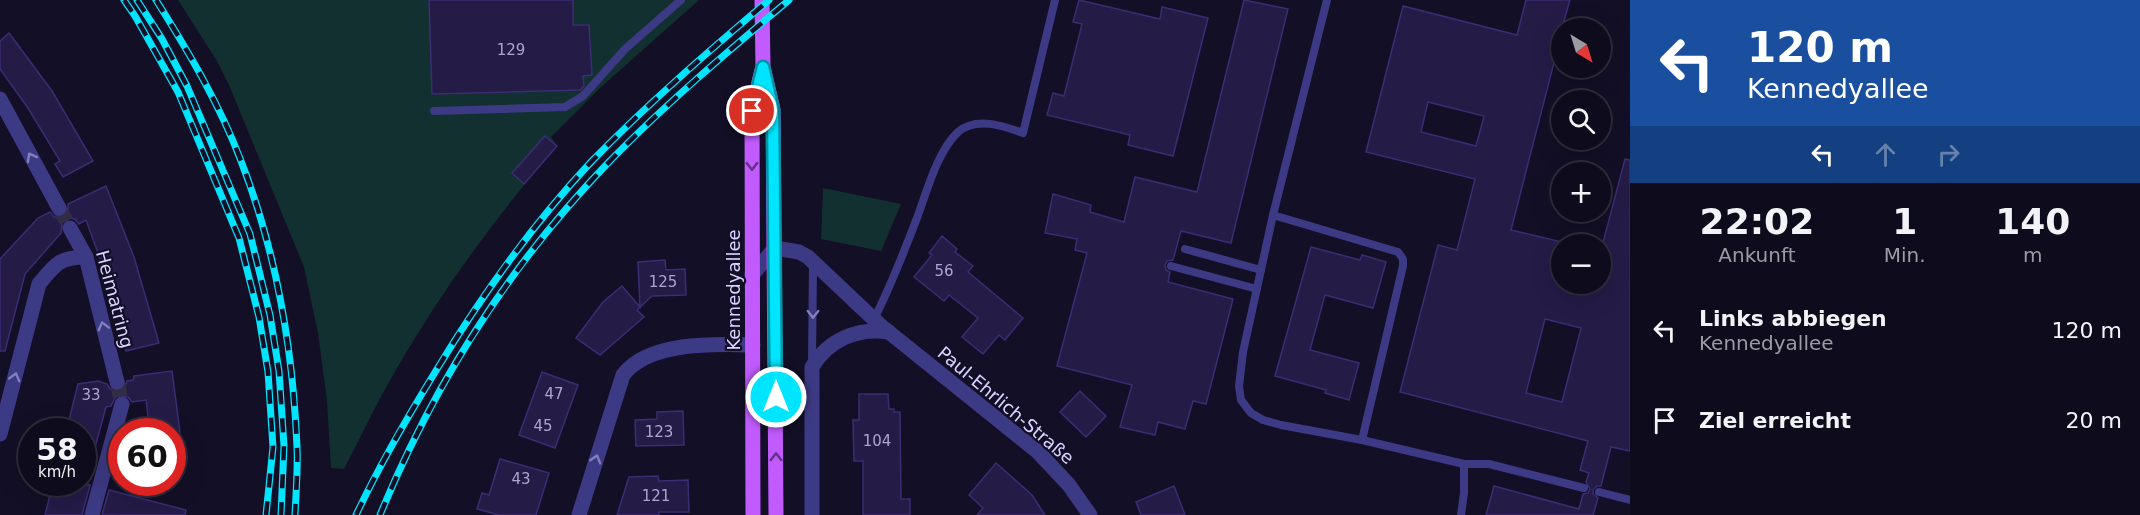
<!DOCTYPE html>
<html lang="de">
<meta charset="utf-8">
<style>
body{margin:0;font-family:"DejaVu Sans",sans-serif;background:#171425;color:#f1f3f6;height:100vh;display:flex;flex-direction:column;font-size:22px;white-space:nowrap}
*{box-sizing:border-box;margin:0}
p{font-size:20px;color:#9b9ba3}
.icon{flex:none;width:33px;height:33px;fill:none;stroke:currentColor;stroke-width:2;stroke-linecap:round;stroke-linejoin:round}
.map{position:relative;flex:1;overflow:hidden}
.side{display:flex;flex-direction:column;background:#0e0b1c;width:510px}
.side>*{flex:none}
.banner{background:#1a4fa0;color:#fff;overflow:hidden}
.needle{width:39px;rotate:142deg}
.tools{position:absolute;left:1551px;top:18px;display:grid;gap:12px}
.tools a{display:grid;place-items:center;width:60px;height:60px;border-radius:50%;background:#0e0b1c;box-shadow:0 6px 24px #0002,0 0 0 2px #2e2b3b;font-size:30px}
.speed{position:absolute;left:18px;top:418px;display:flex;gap:12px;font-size:30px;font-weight:700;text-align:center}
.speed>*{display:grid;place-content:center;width:78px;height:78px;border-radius:50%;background:#0e0b1c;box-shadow:0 6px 24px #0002,0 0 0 2px #2e2b3b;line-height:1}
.speed small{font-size:15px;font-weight:400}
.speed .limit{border:9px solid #d22;background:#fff;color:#111}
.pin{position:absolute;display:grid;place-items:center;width:51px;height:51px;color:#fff;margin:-26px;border:3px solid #fff;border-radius:50%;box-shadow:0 2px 6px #0007}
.me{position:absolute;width:66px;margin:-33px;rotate:0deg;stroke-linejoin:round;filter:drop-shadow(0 0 4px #0008)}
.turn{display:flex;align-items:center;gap:21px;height:126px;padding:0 18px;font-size:27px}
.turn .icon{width:78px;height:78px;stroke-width:2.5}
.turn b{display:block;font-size:42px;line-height:51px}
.lanes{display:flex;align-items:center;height:57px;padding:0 18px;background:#0003;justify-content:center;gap:30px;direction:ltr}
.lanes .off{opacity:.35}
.eta{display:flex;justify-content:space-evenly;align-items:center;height:102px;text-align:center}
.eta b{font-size:36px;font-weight:800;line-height:42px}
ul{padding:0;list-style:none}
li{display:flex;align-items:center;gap:18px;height:90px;padding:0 18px}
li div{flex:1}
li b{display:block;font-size:22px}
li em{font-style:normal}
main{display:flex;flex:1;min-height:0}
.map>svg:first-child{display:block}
</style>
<main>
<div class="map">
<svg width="1630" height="515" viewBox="0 0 1630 515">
<rect width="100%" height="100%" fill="#130f26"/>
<g fill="#12302f">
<path d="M 178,0 L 699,0 L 600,88 L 551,137 L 557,146 C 497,215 443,289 397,368 C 378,400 362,435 344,469 L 331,468 L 327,401 L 318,333 L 304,267 L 229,85 L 217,61 Z"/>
<polygon points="823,188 901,204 881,251 821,239"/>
</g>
<g fill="#241b47" stroke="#3b2d73" stroke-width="1.5" fill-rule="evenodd">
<polygon points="429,0 573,0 573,25 589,25 592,75 583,76 584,86 580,90 432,94"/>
<polygon points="1079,0 1160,19 1162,7 1208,18 1173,156 1128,145 1130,135 1047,115 1053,93 1064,96 1082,24 1073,22"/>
<polygon points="1244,0 1288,9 1231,243 1181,231 1173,260 1167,261 1165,265 1166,270 1170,272 1168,282 1233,299 1206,404 1193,401 1185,429 1158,422 1155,435 1120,427 1132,385 1057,366 1087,253 1075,250 1077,239 1045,233 1053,194 1091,205 1090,212 1124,222 1135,177 1197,192"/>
<path d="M 1526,0 L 1570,0 L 1562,28 L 1562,43 L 1559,43 L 1511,230 L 1562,242 L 1562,284 L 1600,284 L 1601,250 L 1625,159 L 1630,160 L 1630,451 L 1611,447 L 1601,486 L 1597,486 L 1593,490 L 1593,494 L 1598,498 L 1593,515 L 1486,515 L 1494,486 L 1579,509 L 1583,494 L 1588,493 L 1590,489 L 1586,482 L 1589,473 L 1580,470 L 1588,441 L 1400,392 L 1438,245 L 1457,250 L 1475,179 L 1366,152 L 1403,6 L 1517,35 ZM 1428,102 L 1484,116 L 1476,146 L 1421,132 ZM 1545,319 L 1581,328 L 1562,402 L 1526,393 Z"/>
<polygon points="9,33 52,91 93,161 63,177 55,164 60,161 28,108 0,69 0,41"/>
<polygon points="545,136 557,146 524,184 512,173"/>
<polygon points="106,186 134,257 159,343 126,351 122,337 127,336 118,308 86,220 79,224 75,219 70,218 62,223 61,233 25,274 5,351 0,351 0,259 38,218 50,212 54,217 63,217 68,213 68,204"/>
<polygon points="942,236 957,249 955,252 973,266 968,272 1023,318 1005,340 999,335 983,354 962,337 978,318 949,295 944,301 914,277 932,255 929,253"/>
<polygon points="1311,247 1360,260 1362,255 1386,262 1373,308 1325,295 1310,350 1359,363 1349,400 1325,393 1326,390 1275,376"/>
<polygon points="665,260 666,270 685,269 686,295 652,296 637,310 644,317 600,355 576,338 603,302 622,286 640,307 638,262"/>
<polygon points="172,371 180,432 150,432 146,400 132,402 128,397 119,395 115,398 111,406 106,407 87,477 82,476 82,432 66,432 78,384 98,381 107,384 110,389 119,392 124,389 127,381 133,380 134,376"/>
<polygon points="542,372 578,385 555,448 519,435"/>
<polygon points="1080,391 1106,416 1086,437 1060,412"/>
<polygon points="859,394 888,394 889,409 894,409 894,412 900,412 901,499 910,499 910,515 863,515 863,461 854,461 853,420 859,420"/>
<polygon points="683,411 684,445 636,446 635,420 657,419 657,412"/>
<polygon points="500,459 549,473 536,515 499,515 477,509 482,493 489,495"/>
<polygon points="996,463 1032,495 1045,515 977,515 983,508 969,495"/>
<polygon points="658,476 659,481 688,480 689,512 659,512 659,515 617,515 629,477"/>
<polygon points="53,483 90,485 82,515 45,515"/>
<polygon points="1174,486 1185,515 1141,515 1136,502"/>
<polygon points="109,490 186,510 185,515 102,515"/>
</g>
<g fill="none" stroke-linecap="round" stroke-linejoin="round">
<g stroke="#312d47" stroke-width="15" stroke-dasharray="15 8" stroke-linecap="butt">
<polyline points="59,208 70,228"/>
<polyline points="117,382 122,404"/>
</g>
<g stroke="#3d3a85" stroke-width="8">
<polyline points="1327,0 1273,215 1243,352 1239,386 1241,400 1251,413 1263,420 1281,425 1362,440 1464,464 1489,464 1584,488"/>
<polyline points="434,111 565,107 583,96 625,49 681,0"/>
<polyline points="1273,215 1398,252 1403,259 1403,266 1362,440"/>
<polyline points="1185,249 1261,270"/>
<polyline points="1171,266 1257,289"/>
<path d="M 874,319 C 891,286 904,252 917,218 C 927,191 937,152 958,132 C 976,116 1004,126 1023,133 L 1055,0"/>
<polyline points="812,362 813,263"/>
<polyline points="1599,492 1630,500"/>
<polyline points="1461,515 1464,493 1464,464"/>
</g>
<g stroke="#3d3a85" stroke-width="15">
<polyline points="0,99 59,208"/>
<polyline points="70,228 86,257 117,382"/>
<polyline points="752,275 775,248 799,252 808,257 880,325 1038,452 1069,485 1090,515"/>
<path d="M 0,434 L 39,284 C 55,264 60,257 86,257"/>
<polyline points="92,515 122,404"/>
<path d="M 579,515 L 623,375 C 649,341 714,344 753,345"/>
<path d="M 812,515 L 812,367 C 828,340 858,327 889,332"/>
</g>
<g stroke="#c25bff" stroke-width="15">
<polyline points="762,0 763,67 773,110 776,515"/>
<polyline points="753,515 752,111 762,70"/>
</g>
<g stroke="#00e5ff" stroke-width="7">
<g id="rail">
<polyline points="124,0 135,16 178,92 239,238 259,317 268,372 273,447 266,515"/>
<polyline points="137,0 162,39 187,86 250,234 270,315 279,371 284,446 281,515"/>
<path d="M 156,0 C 188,51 220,105 241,161 C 276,251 293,350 297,447 C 298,469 296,492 295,515"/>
<path d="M 356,515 C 380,464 408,416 437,369 C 482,295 532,225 591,162 C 647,104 708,52 769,0"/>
<path d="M 380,515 C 433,386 509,266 606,165 C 663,106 726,53 789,0"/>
</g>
</g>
<use href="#rail" stroke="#130f26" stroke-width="4.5" stroke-dasharray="14" stroke-linecap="butt"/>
</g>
<defs><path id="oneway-chevron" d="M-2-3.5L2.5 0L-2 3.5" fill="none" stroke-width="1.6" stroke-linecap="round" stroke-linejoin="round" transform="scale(1.5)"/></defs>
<g stroke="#837fbc">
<use href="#oneway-chevron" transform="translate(31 157) rotate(-119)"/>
<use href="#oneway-chevron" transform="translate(813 314) rotate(91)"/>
<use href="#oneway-chevron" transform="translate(103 326) rotate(-104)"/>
<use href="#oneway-chevron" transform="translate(15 377) rotate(-75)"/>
<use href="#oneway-chevron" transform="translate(596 459) rotate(-73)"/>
</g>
<g stroke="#623188">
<use href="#oneway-chevron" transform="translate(752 166) rotate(90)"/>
<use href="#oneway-chevron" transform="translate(776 457) rotate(-90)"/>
</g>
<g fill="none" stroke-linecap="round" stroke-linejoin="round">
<g stroke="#0095a6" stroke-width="15">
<polyline id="route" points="752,111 763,67 773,110 776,397"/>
</g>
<use href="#route" stroke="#00e5ff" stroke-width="10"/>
</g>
<g text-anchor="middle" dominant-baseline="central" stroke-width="4.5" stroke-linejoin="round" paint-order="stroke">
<g font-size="15" fill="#aca6d1">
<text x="511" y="50">129</text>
<text x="944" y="271">56</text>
<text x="663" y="282">125</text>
<text x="554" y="394">47</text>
<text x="91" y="395">33</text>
<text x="543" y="426">45</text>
<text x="659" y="432">123</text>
<text x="877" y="441">104</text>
<text x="521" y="479">43</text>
<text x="656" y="496">121</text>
</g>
<g font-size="18" fill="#d9d4ff" stroke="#130f26">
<text transform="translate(733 290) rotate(-90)">Kennedyallee</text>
<text transform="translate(115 299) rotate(75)">Heimatring</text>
<text transform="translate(1006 405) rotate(40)">Paul-Ehrlich-Straße</text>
</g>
</g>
</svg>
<div class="tools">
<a><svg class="needle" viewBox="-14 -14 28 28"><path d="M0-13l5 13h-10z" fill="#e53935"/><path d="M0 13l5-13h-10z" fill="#9b9ba3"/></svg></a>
<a><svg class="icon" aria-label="search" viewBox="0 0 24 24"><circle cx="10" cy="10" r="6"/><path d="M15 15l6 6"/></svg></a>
<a>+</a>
<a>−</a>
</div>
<div class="speed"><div>58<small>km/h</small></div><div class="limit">60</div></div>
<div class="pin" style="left:752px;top:111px;background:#d93025"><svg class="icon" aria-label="arrive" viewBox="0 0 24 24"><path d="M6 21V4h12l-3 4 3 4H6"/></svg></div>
<svg class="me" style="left:776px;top:397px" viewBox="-20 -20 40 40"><circle r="17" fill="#00e5ff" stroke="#fff" stroke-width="3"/><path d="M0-11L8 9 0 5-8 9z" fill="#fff"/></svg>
</div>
<section class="side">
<div class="banner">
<div class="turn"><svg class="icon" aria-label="left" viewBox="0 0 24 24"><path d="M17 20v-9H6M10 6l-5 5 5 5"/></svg><div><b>120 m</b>Kennedyallee</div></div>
<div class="lanes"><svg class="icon" aria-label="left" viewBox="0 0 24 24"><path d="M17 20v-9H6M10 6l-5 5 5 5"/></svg><svg class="icon off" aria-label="ahead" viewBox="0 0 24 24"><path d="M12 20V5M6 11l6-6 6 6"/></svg><svg class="icon off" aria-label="right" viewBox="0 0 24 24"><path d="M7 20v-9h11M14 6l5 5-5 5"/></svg></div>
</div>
<div class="eta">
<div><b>22:02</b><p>Ankunft</p></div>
<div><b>1</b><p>Min.</p></div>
<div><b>140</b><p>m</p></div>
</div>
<ul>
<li><svg class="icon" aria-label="left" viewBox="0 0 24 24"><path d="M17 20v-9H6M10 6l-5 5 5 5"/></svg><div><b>Links abbiegen</b><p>Kennedyallee</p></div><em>120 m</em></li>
<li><svg class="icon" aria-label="arrive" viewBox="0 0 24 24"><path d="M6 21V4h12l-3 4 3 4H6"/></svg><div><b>Ziel erreicht</b></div><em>20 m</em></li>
</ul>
</section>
</main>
